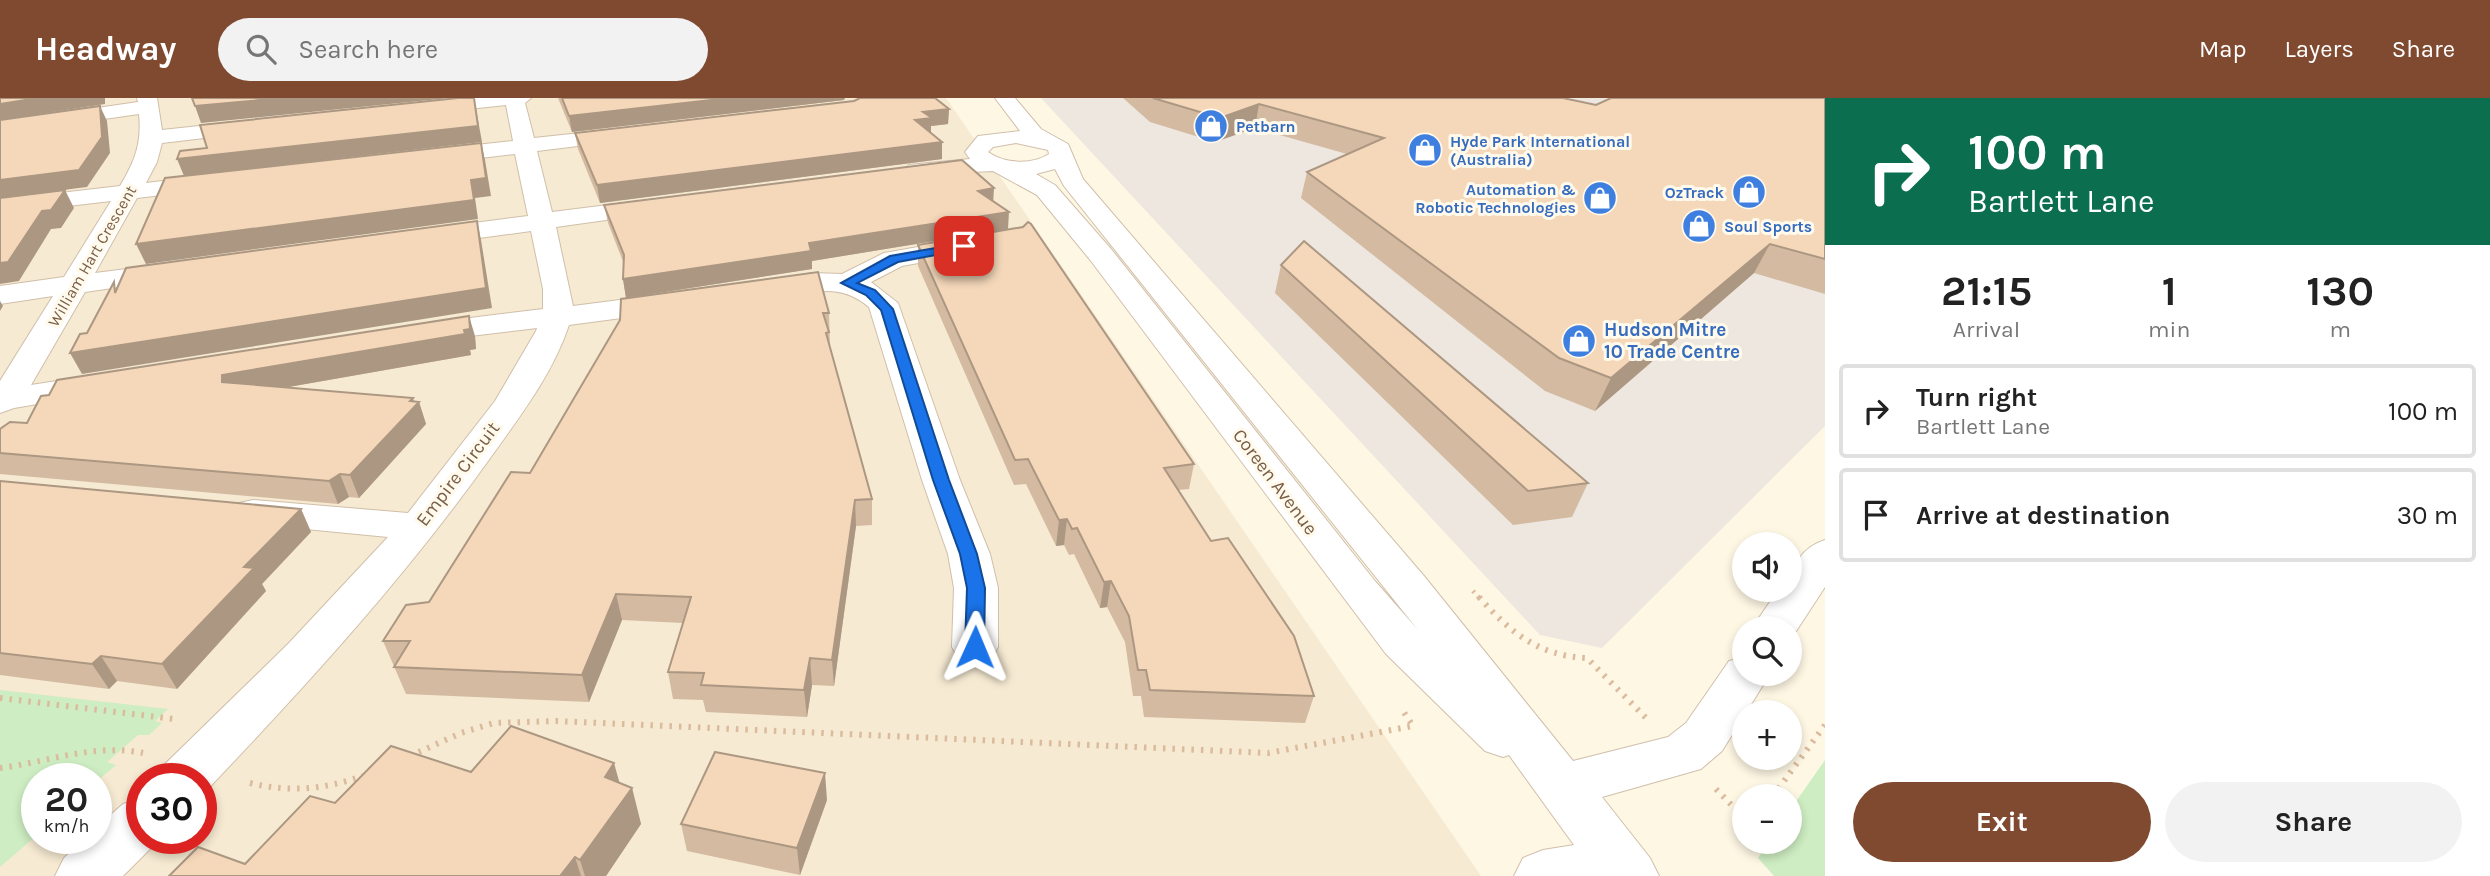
<!DOCTYPE html>
<meta charset="utf-8">
<style>
body{margin:0;font-family:Karla,sans-serif;background:#f2f2f2;color:#222;height:100vh;display:flex;flex-direction:column;font-size:26px;white-space:nowrap}
*{box-sizing:border-box;margin:0}
p{font-size:23px;color:#767676}
.icon{flex:none;width:38px;height:38px;fill:none;stroke:currentColor;stroke-width:2;stroke-linecap:round;stroke-linejoin:round}
.map{position:relative;flex:1;overflow:hidden}
.side{display:flex;flex-direction:column;background:#fff;width:665px}
.side>*{flex:none}
.guide{background:#0b6e4f;color:#fff;overflow:hidden}
.fabs{position:absolute;left:1732px;top:434px;display:grid;gap:14px}
.fabs a{display:grid;place-items:center;width:70px;height:70px;border-radius:50%;background:#fff;box-shadow:0 4px 10px #0003;font-size:35px}
.speed{position:absolute;left:21px;top:665px;display:flex;gap:14px;font-size:35px;font-weight:700;text-align:center}
.speed>*{display:grid;place-content:center;width:91px;height:91px;border-radius:50%;background:#fff;box-shadow:0 4px 10px #0003;line-height:1}
.speed small{font-size:18px;font-weight:400}
.speed .limit{border:10px solid #d22;background:#fff;color:#111}
.pin{position:absolute;display:grid;place-items:center;width:60px;height:60px;color:#fff;margin:-30px;border-radius:14px;box-shadow:0 4px 10px #0006}
.me{position:absolute;width:77px;margin:-38px;rotate:1deg;stroke-linejoin:round;filter:drop-shadow(0 0 5px #0008)}
.turn{display:flex;align-items:center;gap:24px;height:147px;padding:0 28px;font-size:32px}
.turn .icon{width:91px;height:91px;stroke-width:2.5}
.turn b{display:block;font-size:49px;line-height:60px}
.eta{display:flex;justify-content:space-evenly;align-items:center;height:119px;text-align:center}
.eta b{font-size:42px;font-weight:700;line-height:49px}
.cta{display:flex;gap:14px;margin-top:auto;padding:14px 28px}
.cta a{flex:1;height:80px;border-radius:42px;background:#7f4a30;color:#fff;font-size:28px;font-weight:700;line-height:80px;text-align:center}
.cta a+a{background:#f2f2f2;color:#222}
ul{padding:0;list-style:none}
li{display:flex;align-items:center;gap:21px;height:94px;margin:0 14px 10px;padding:0 14px;border:4px solid #e0e0e0;border-radius:7px}
li div{flex:1}
li b{display:block;font-size:26px}
li em{font-style:normal}
header{display:flex;align-items:center;gap:42px;box-sizing:border-box;height:98px;padding:0 35px;background:#7f4a30;color:#fff}
header strong{font-size:33px}
nav{display:flex;gap:38px;margin-inline-start:auto;font-size:24px}
.search{width:490px;height:63px;background:#f2f2f2;display:flex;align-items:center;gap:18px;box-sizing:border-box;padding:0 24px;border-radius:38px;color:#767676;font-size:26px}
main{display:flex;flex:1;min-height:0}
.map>svg:first-child{display:block}
</style>
<header>
<strong>Headway</strong>
<div class="search"><svg class="icon" aria-label="search" viewBox="0 0 24 24"><circle cx="10" cy="10" r="6"/><path d="M15 15l6 6"/></svg>Search here</div>
<nav><a>Map</a><a>Layers</a><a>Share</a></nav>
</header>
<main>
<div class="map">
<svg width="1825" height="778" viewBox="0 0 1825 778">
<rect width="100%" height="100%" fill="#fef7e4"/>
<path fill="#f6ead2" fill-rule="evenodd" d="M 0,0 L 946,0 L 1481,778 L 0,778 ZM 37,681 L 96,681 L 96,740 L 37,740 ZM 142,681 L 201,681 L 201,740 L 142,740 Z"/>
<polygon fill="#ede7df" points="1041,0 1825,0 1825,328 1602,550 1540,537"/>
<g fill="#ceedc2">
<polygon points="0,592 168,611 155,623 162,625 149,637 138,637 107,664 116,667 96,684 96,681 37,681 37,737 0,769"/>
<polygon points="1825,662 1825,778 1774,778 1758,760 1769,744 1790,744 1790,712"/>
</g>
<g fill="none" stroke-linecap="round" stroke-linejoin="round">
<g stroke="#d0bfaa" stroke-width="2">
<g id="minor">
<path d="M 137,0 L 157,0 L 162,32 L 255,22 L 266,28 L 255,34 L 162,45 L 157,64 L 146,85 L 213,77 L 221,79 L 225,84 L 221,89 L 213,91 L 137,100 L 95,175 L 174,165 L 184,167 L 188,173 L 184,179 L 174,181 L 85,194 L 31,287 L 102,276 L 114,279 L 119,286 L 114,293 L 14,310 L 0,315 L 0,283 L 53,198 L 0,206 L 0,188 L 64,179 L 111,103 L 0,116 L 0,102 L 120,88 C 135,63 142,45 139,16 L 0,36 L 0,24 L 138,4 Z"/>
<path d="M 462,0 L 531,0 L 525,5 L 534,40 L 627,30 L 635,31 L 638,36 L 627,42 L 537,53 L 552,114 L 656,101 L 665,103 L 668,108 L 665,113 L 656,115 L 556,129 L 573,208 L 674,195 L 684,198 L 689,204 L 684,210 L 674,213 L 569,227 C 553,276 518,321 488,363 C 403,482 304,590 203,696 L 201,681 L 158,681 L 165,666 L 288,546 L 388,439 L 253,426 L 239,423 L 233,414 L 239,405 L 253,402 L 408,415 L 495,303 L 536,233 L 537,230 L 421,244 L 410,242 L 405,235 L 410,228 L 421,226 L 543,211 L 543,191 L 531,133 L 428,147 L 419,145 L 415,139 L 419,133 L 428,131 L 528,118 L 515,56 L 430,66 L 419,59 L 430,52 L 513,43 L 506,7 L 422,16 L 412,10 L 422,4 Z"/>
<path d="M 995,0 L 1015,0 L 1041,31 L 1068,46 L 1083,81 L 1424,478 L 1573,663 L 1668,639 L 1686,625 L 1729,563 L 1745,559 L 1745,576 L 1770,576 L 1722,653 L 1701,671 L 1602,699 L 1650,760 L 1659,778 L 1514,778 L 1523,760 L 1543,752 L 1574,747 L 1509,657 L 1503,659 L 1485,653 L 1386,556 L 1091,163 L 1037,97 L 993,73 L 909,77 L 905,72 L 909,67 L 970,61 L 965,54 L 978,38 L 1020,33 ZM 1016,45 L 1048,52 L 1049,56 C 1032,67 1005,66 988,54 L 993,49 ZM 1055,71 L 1064,88 L 1418,532 L 1375,483 L 1111,151 L 1055,87 L 1036,76 Z"/>
<path d="M 969,140 L 978,142 L 982,148 L 978,154 L 902,168 L 871,184 L 898,205 L 960,382 L 990,456 L 998,490 L 998,549 L 991,561 L 975,566 L 959,561 L 952,549 L 954,490 L 948,456 L 922,382 L 869,209 C 830,176 798,206 758,196 L 754,190 L 758,184 L 813,175 L 842,176 L 884,155 Z"/>
<path d="M 1825,442 L 1825,489 L 1791,541 L 1790,530 L 1752,530 L 1778,492 L 1790,492 C 1790,469 1802,449 1825,442 Z"/>
<polygon points="142,700 142,740 161,740 123,778 55,778 64,760 85,740 96,740 96,730 123,706"/>
</g>
</g>
<polyline stroke="#dbbb9d" stroke-width="4.5" stroke-dasharray="2 5" stroke-linecap="butt" points="1473,493 1480,501"/>
<g stroke="#dbbb9d" stroke-width="6" stroke-dasharray="2.5 7" stroke-linecap="butt">
<path d="M 1479,499 C 1510,534 1538,558 1587,560 L 1646,620"/>
<polyline points="0,600 174,621"/>
<polyline points="410,658 461,635 494,625 556,623 1268,655 1413,628 1401,610"/>
<path d="M 0,670 C 48,664 95,645 143,655"/>
<path d="M 250,685 C 291,695 324,691 363,678"/>
<polyline points="1716,691 1745,721"/>
<polyline points="1773,698 1825,627"/>
</g>
<use href="#minor" fill="#fff" fill-rule="evenodd"/>
</g>
<g fill="#d3baa0">
<polygon points="558,0 845,0 844,2 572,34"/>
<polygon points="1123,0 1563,0 1596,7 1825,0 1825,196 1754,175 1595,313 1545,293 1301,100 1307,74 1347,56 1255,30 1215,44 1150,24"/>
<polygon points="949,11 948,26 931,28 931,36 942,44 942,61 600,105 578,51 575,35"/>
<polygon points="994,103 1008,131 812,163 812,171 626,200 623,181 624,166 608,125 604,107"/>
<polygon points="918,147 1194,366 1189,391 1178,392 1314,598 1305,625 1144,619 1141,598 1133,598 1125,544 1107,509 1100,510 1074,456 1069,457 1064,447 1056,448 1026,386 1014,387 918,168"/>
<polygon points="1281,167 1588,385 1572,419 1513,427 1275,195"/>
<polygon points="829,215 830,249 872,401 872,427 856,428 834,588 812,587 807,619 706,614 703,602 673,601 668,574 683,525 622,522 589,604 406,596 383,543 429,504 530,375 620,222"/>
<polygon points="475,238 476,251 470,252 471,257 283,290 419,304 426,326 359,400 349,399 338,406 0,376 0,331"/>
<polygon points="0,383 301,411 311,434 262,486 266,493 177,591 117,583 109,591 0,577"/>
<polygon points="471,674 619,685 632,690 641,726 606,778 169,778 245,766 335,705"/>
<polygon points="827,702 800,777 687,753 681,726"/>
</g>
<g fill="#ac9782">
<polygon points="38,0 105,0 105,6 0,22 0,6"/>
<polygon points="282,0 449,0 201,25 195,8"/>
<polygon points="474,0 482,44 184,78 177,61"/>
<polygon points="729,0 845,0 844,2 572,34 569,18"/>
<polygon points="1259,6 1255,30 1215,44 1220,20"/>
<polygon points="100,8 107,23 110,55 87,89 0,100 0,82"/>
<polygon points="949,11 948,26 931,28 931,36 915,22 923,14"/>
<polygon points="942,44 942,61 600,105 597,87"/>
<polygon points="481,45 485,62 491,98 475,100 478,121 146,166 136,146"/>
<polygon points="994,90 993,107 978,93"/>
<polygon points="65,92 74,110 61,130 51,131 19,183 0,186 0,165 42,113"/>
<polygon points="1009,114 1008,131 812,163 812,171 626,200 623,181 809,145"/>
<polygon points="477,123 481,142 492,210 82,276 70,255"/>
<polygon points="1770,146 1754,175 1595,313 1611,280"/>
<polygon points="0,203 3,208 0,213"/>
<polygon points="469,218 475,238 476,251 470,252 471,257 231,299 222,284 222,277 464,232"/>
<polygon points="413,300 415,308 419,304 426,326 359,400 350,377"/>
<polygon points="340,376 349,399 338,406 329,383"/>
<polygon points="855,402 856,428 834,588 832,562"/>
<polygon points="301,411 311,434 262,486 266,493 177,591 162,566 244,469"/>
<polygon points="1067,421 1064,447 1056,448 1059,422"/>
<polygon points="1111,483 1107,509 1100,510 1104,484"/>
<polygon points="616,496 622,522 589,604 582,577"/>
<polygon points="101,558 117,583 109,591 92,566"/>
<polygon points="810,560 812,587 807,619 804,592"/>
<polygon points="614,665 624,701 632,690 641,726 606,778 585,778 580,762 605,679"/>
<polygon points="825,675 827,702 800,777 797,750"/>
<polygon points="575,759 581,778 560,778"/>
</g>
<g fill="#f5d8ba" stroke="#ac9782" stroke-width="2">
<polygon points="0,0 38,0 0,6"/>
<polygon points="192,0 282,0 195,8"/>
<polygon points="458,0 474,0 478,28 177,61 180,53 207,50 200,27"/>
<polygon points="562,0 729,0 569,18"/>
<polygon points="860,0 935,0 949,11 923,14 932,20 915,22 942,44 597,87 575,35 854,3"/>
<polygon points="1153,0 1563,0 1596,7 1611,0 1825,0 1825,161 1770,146 1611,280 1559,260 1307,74 1384,40 1259,6 1220,20"/>
<polygon points="100,8 102,39 79,72 0,82 0,22"/>
<polygon points="481,45 486,80 471,82 474,102 136,146 165,80"/>
<polygon points="962,62 994,90 978,93 1009,114 809,145 811,153 623,181 624,157 604,107"/>
<polygon points="65,92 51,112 42,113 8,164 0,165 0,100"/>
<polygon points="477,123 486,190 70,255 80,236 87,235 114,184 115,195 126,170"/>
<polygon points="1028,124 1031,126 1194,366 1164,370 1211,443 1228,440 1294,538 1314,598 1150,592 1146,572 1138,572 1129,518 1111,483 1104,484 1077,430 1072,431 1067,421 1059,422 1028,361 1015,362 918,147 1023,129"/>
<polygon points="1304,143 1588,385 1528,393 1281,167"/>
<polygon points="818,174 829,215 823,215 829,234 826,235 872,401 855,402 832,562 810,560 804,592 701,587 704,575 668,574 691,499 616,496 582,577 394,569 410,543 383,543 406,507 429,504 511,374 530,375 620,222 621,201"/>
<polygon points="469,218 470,231 464,232 465,236 222,277 222,284 413,300 410,303 419,304 350,377 340,376 329,383 0,355 0,331 10,324 27,325 41,298 49,297 57,282"/>
<polygon points="0,383 301,411 244,469 254,470 162,566 101,558 92,566 0,555"/>
<polygon points="511,628 614,665 605,679 632,690 580,762 575,759 560,778 169,778 198,749 245,766 310,698 335,705 391,648 471,674"/>
<polygon points="715,654 825,675 797,750 681,726"/>
</g>
<polygon fill="#1a73e8" stroke="#114b97" stroke-width="2" points="964,145 968,146 968,151 898,164 857,185 875,192 893,211 949,382 977,456 985,490 984,549 975,556 965,549 967,490 960,456 933,382 881,212 866,197 841,185 890,158"/>
<defs>
<g id="shop-disc" transform="scale(1.75)"><circle r="9.5" fill="#3f7fe0" stroke="#fffaec"/><path d="M-5-2.5h2.3a2.7 3.5 0 0 1 5.4 0H5L5.5 6h-11ZM-1.5-2.5h3a1.5 2.3 0 0 0-3 0Z" fill="#fff"/></g>
</defs>
<g fill-rule="evenodd">
<use href="#shop-disc" x="1211" y="28"/>
<use href="#shop-disc" x="1425" y="52"/>
<use href="#shop-disc" x="1749" y="94"/>
<use href="#shop-disc" x="1600" y="100"/>
<use href="#shop-disc" x="1699" y="128"/>
<use href="#shop-disc" x="1579" y="243"/>
</g>
<g text-anchor="middle" dominant-baseline="central" stroke-width="6" stroke-linejoin="round" paint-order="stroke">
<g font-size="16" font-weight="bold" fill="#366cbe" stroke="#fffaec" text-anchor="start">
<text x="1236" y="28">Petbarn</text>
<text x="1450" y="43">Hyde Park International<tspan x="1450" dy="18">(Australia)</tspan></text>
<text x="1576" y="91" text-anchor="end">Automation &amp;<tspan x="1576" dy="18">Robotic Technologies</tspan></text>
<text x="1724" y="94" text-anchor="end">OzTrack</text>
<text x="1724" y="128">Soul Sports</text>
</g>
<g font-size="16" fill="#795e48" stroke="#fffaec">
<text transform="translate(92 158) rotate(-60)">William Hart Crescent</text>
</g>
<g font-size="19" font-weight="bold" fill="#366cbe" stroke="#fffaec" text-anchor="start">
<text x="1604" y="232">Hudson Mitre<tspan x="1604" dy="22">10 Trade Centre</tspan></text>
</g>
<g font-size="19" fill="#795e48" stroke="#fffaec">
<text transform="translate(458 376) rotate(-53)">Empire Circuit</text>
<text transform="translate(1275 384) rotate(53)">Coreen Avenue</text>
</g>
</g>
</svg>
<div class="fabs">
<a><svg class="icon" aria-label="sound" viewBox="0 0 24 24"><path d="M4 9h4l5-4v14l-5-4H4zM17 9q2 3 0 6"/></svg></a>
<a><svg class="icon" aria-label="search" viewBox="0 0 24 24"><circle cx="10" cy="10" r="6"/><path d="M15 15l6 6"/></svg></a>
<a>+</a>
<a>−</a>
</div>
<div class="speed"><div>20<small>km/h</small></div><div class="limit">30</div></div>
<div class="pin" style="left:964px;top:148px;background:#d93025"><svg class="icon" aria-label="arrive" viewBox="0 0 24 24"><path d="M6 21V4h12l-3 4 3 4H6"/></svg></div>
<svg class="me" style="left:975px;top:549px" viewBox="-20 -20 40 40"><path d="M0-17L14 15 0 8-14 15z" fill="#1a73e8" stroke="#fff" stroke-width="4"/></svg>
</div>
<section class="side">
<div class="guide">
<div class="turn"><svg class="icon" aria-label="right" viewBox="0 0 24 24"><path d="M7 20v-9h11M14 6l5 5-5 5"/></svg><div><b>100 m</b>Bartlett Lane</div></div>
</div>
<div class="eta">
<div><b>21:15</b><p>Arrival</p></div>
<div><b>1</b><p>min</p></div>
<div><b>130</b><p>m</p></div>
</div>
<ul>
<li><svg class="icon" aria-label="right" viewBox="0 0 24 24"><path d="M7 20v-9h11M14 6l5 5-5 5"/></svg><div><b>Turn right</b><p>Bartlett Lane</p></div><em>100 m</em></li>
<li><svg class="icon" aria-label="arrive" viewBox="0 0 24 24"><path d="M6 21V4h12l-3 4 3 4H6"/></svg><div><b>Arrive at destination</b></div><em>30 m</em></li>
</ul>
<div class="cta"><a>Exit</a><a>Share</a></div>
</section>
</main>
